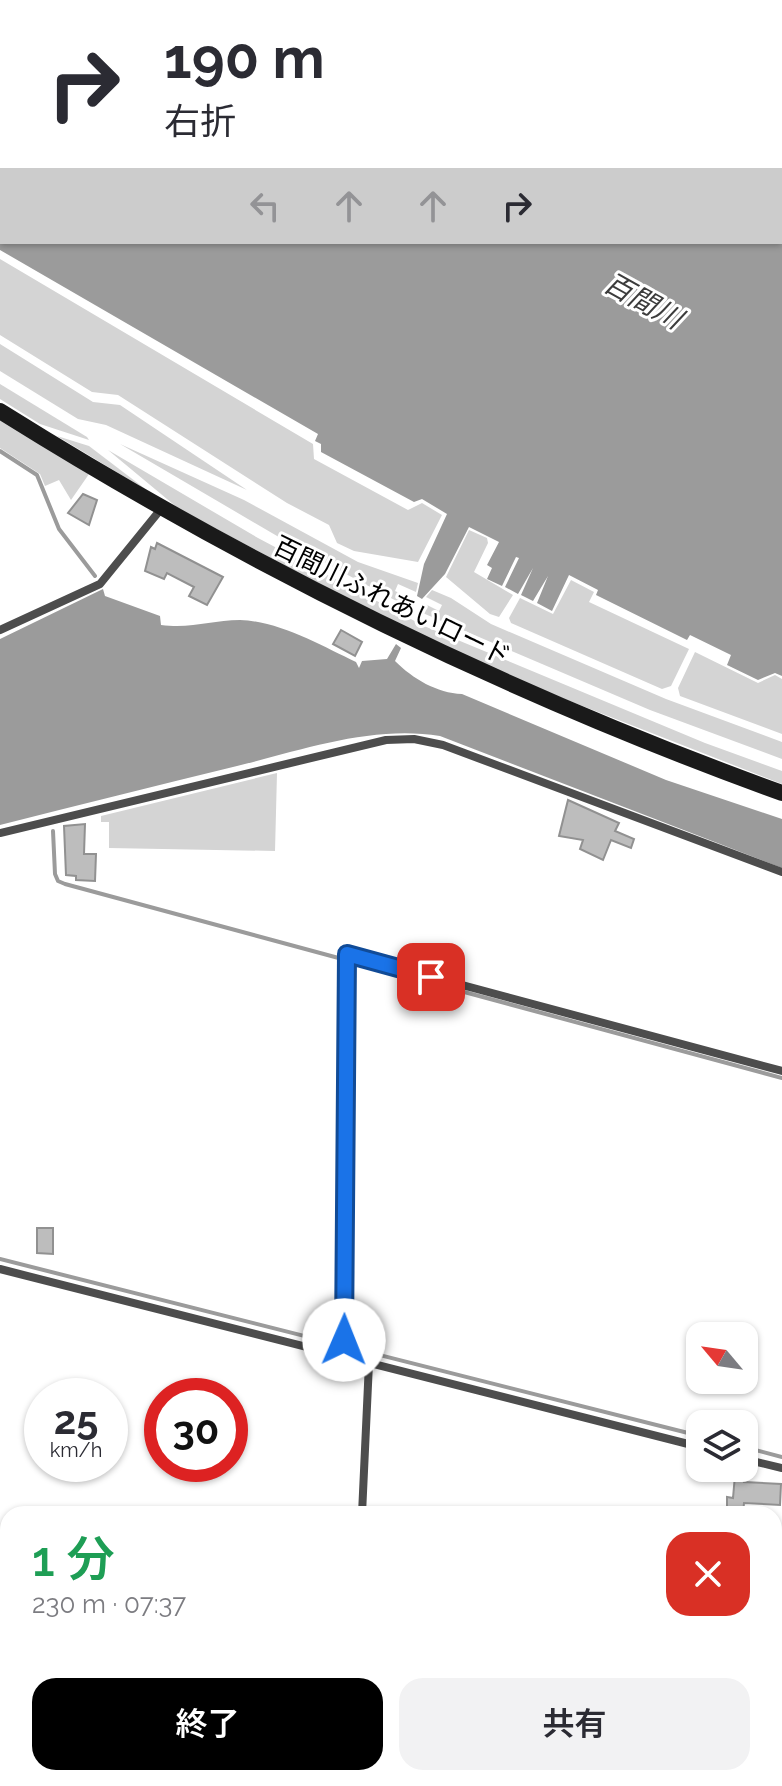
<!DOCTYPE html>
<html lang="ja">
<meta charset="utf-8">
<style>
body{margin:0;font-family:Raleway,"Noto Sans JP",sans-serif;background:#f2f2f3;color:#2b2b33;height:100vh;display:flex;flex-direction:column;font-size:30px;white-space:nowrap}
*{box-sizing:border-box;margin:0}
p{font-size:26px;color:#7c7c81}
.icon{flex:none;width:44px;height:44px;fill:none;stroke:currentColor;stroke-width:2;stroke-linecap:round;stroke-linejoin:round}
.map{position:relative;flex:1;overflow:hidden}
.sheet{position:absolute;left:0px;top:1506px;width:782px;height:280px;display:flex;flex-direction:column;background:#fff;border-radius:24px 24px 0 0;box-shadow:0 2px 6px #0004}
.sheet>*{flex:none}
.hud{position:absolute;left:0px;top:0px;width:782px;height:244px;box-shadow:0 2px 6px #0004;background:#fff;color:#2b2b33;overflow:hidden}
.needle{width:52px;rotate:299deg}
.controls{position:absolute;left:686px;top:1322px;display:grid;gap:16px}
.controls a{display:grid;place-items:center;width:72px;height:72px;border-radius:16px;background:#fff;box-shadow:0 2px 6px #0004;font-size:40px}
.speed{position:absolute;left:24px;top:1378px;display:flex;gap:16px;font-size:40px;font-weight:700;text-align:center}
.speed>*{display:grid;place-content:center;width:104px;height:104px;border-radius:50%;background:#fff;box-shadow:0 2px 6px #0004;line-height:1}
.speed small{font-size:20px;font-weight:400}
.speed .limit{border:12px solid #d22;background:#fff;color:#111}
.pin{position:absolute;display:grid;place-items:center;width:68px;height:68px;color:#fff;margin:-34px;border-radius:16px;box-shadow:0 4px 12px #0006}
.me{position:absolute;width:88px;margin:-44px;rotate:1deg;stroke-linejoin:round;filter:drop-shadow(0 0 6px #0008)}
.turn{display:flex;align-items:center;gap:28px;height:168px;padding:0 32px;font-size:36px}
.turn .icon{width:104px;height:104px;stroke-width:2.5}
.turn b{display:block;font-size:56px;line-height:68px}
.lanes{display:flex;align-items:center;height:76px;padding:0 32px;background:#0003;justify-content:center;gap:40px;direction:ltr}
.lanes .off{opacity:.35}
.round{display:grid;place-items:center;flex:none;width:84px;height:84px;border-radius:24px;background:#f2f2f3}
.head{display:flex;align-items:center;justify-content:space-between;height:136px;padding:0 32px}
h1{font-size:48px;font-weight:600;line-height:60px;color:#1e9e55}
.action{display:flex;gap:16px;margin-top:auto;padding:16px 32px}
.action a{flex:1;height:92px;border-radius:24px;background:#000;color:#fff;font-size:32px;font-weight:600;line-height:92px;text-align:center}
.action a+a{background:#f2f2f3;color:#2b2b33}
.map>svg:first-child{display:block}
</style>
<div class="map">
<svg width="782" height="1786" viewBox="0 0 782 1786">
<rect width="100%" height="100%" fill="#fff"/>
<g fill="#d4d4d4">
<polygon points="0,259 313,444 314,459 408,510 422,503 442,515 418,562 354,551 337,543 329,525 287,503 118,395 92,392 0,335"/>
<polygon points="0,344 93,402 120,405 247,490 106,425 78,419 0,371"/>
<polygon points="0,384 87,437 89,440 40,424 0,399"/>
<polygon points="0,419 89,474 71,500 59,480 45,486 40,474 0,448"/>
<polygon points="57,436 89,446 148,491"/>
<polygon points="120,444 244,500 358,562 418,583 416,592 398,584 395,591 408,597 404,605 301,550"/>
<polygon points="108,450 258,538 424,626 705,743 782,771 782,784 534,687 361,606 179,509"/>
<polygon points="469,530 487,538 488,543 474,572 513,595 499,617 490,614 446,577"/>
<polygon points="571,580 594,592 589,602 689,649 671,686 662,689 511,623 509,618 520,598 553,614"/>
<polygon points="432,590 451,598 491,624 666,699 782,742 782,759 650,710 418,611 423,603 439,611 442,605 426,597"/>
<polygon points="695,652 758,683 775,675 782,679 782,734 680,696 678,688"/>
<polygon points="277,773 275,851 109,848 109,822 101,822 101,816"/>
</g>
<g fill="#9b9b9b">
<polygon points="0,0 209,2 2,2 2,242 780,242 782,121 782,676 775,673 758,680 727,665 731,655 690,635 687,640 596,595 598,590 569,575 552,611 537,603 548,576 533,601 521,595 533,568 518,594 505,587 519,558 516,557 502,586 487,579 492,568 487,565 499,542 469,527 445,574 422,599 417,596 424,564 447,514 422,499 414,502 321,452 321,444 315,441 318,434 0,250"/>
<path d="M 103,589 L 105,596 L 160,616 L 161,625 C 192,629 212,620 240,620 C 279,621 322,646 356,662 L 359,668 L 362,661 L 387,659 L 396,644 L 401,648 L 395,661 C 413,679 437,693 462,694 L 666,780 L 782,819 L 782,868 L 440,736 C 372,725 302,750 237,766 C 158,785 79,805 0,825 L 0,639 Z"/>
</g>
<g fill="none" stroke-linecap="round" stroke-linejoin="round">
<g stroke="#9b9b9b" stroke-width="4">
<polyline points="0,451 37,475 59,529 95,576"/>
<polyline points="53,831 55,874 58,881 65,884 782,1078"/>
<polyline points="0,1259 700,1436"/>
<polyline points="744,1447 782,1457"/>
</g>
</g>
<g fill="#bdbdbd" stroke="#919191" stroke-width="2">
<polygon points="83,494 97,500 89,525 68,513"/>
<polygon points="157,543 223,577 207,605 189,596 194,587 167,573 164,579 145,571 151,547 155,549"/>
<polygon points="341,630 362,642 355,656 333,644"/>
<polygon points="568,800 619,823 615,831 634,839 631,848 611,840 603,860 580,849 583,840 559,836"/>
<polygon points="85,824 84,854 96,854 95,881 76,880 76,876 66,875 64,826"/>
<polygon points="37,1228 53,1228 53,1254 37,1253"/>
<polygon points="735,1475 745,1476 744,1482 781,1484 780,1505 744,1503 743,1514 727,1514 727,1497 733,1498"/>
</g>
<g fill="none" stroke-linecap="round" stroke-linejoin="round">
<g stroke="#4d4d4d" stroke-width="8">
<polyline points="0,630 100,584 161,509"/>
<polyline points="0,833 386,740 414,739 443,745 782,872"/>
<polyline points="0,1269 700,1447"/>
<polyline points="344,1356 347,954 782,1071"/>
<polyline points="744,1459 782,1468"/>
<polyline points="362,1514 369,1363"/>
<polyline points="351,1786 351,1778"/>
</g>
<path stroke="#1a1a1a" stroke-width="16" d="M 0,411 C 249,567 505,693 782,793"/>
</g>
<g fill="none" stroke-linecap="round" stroke-linejoin="round">
<g stroke="#114b97" stroke-width="20">
<polyline id="route" points="344,1340 347,954 431,977"/>
</g>
<use href="#route" stroke="#1a73e8" stroke-width="14"/>
</g>
<g text-anchor="middle" dominant-baseline="central" stroke-width="6" stroke-linejoin="round" paint-order="stroke">
<g font-size="26" fill="#000" stroke="#fff">
<text transform="translate(392 601) rotate(26)">百間川ふれあいロード</text>
</g>
<g font-size="28" font-style="italic" fill="#3c3c3c" stroke="#fff">
<text transform="translate(643 301) rotate(29)">百間川</text>
</g>
</g>
</svg>
<div class="controls">
<a><svg class="needle" viewBox="-14 -14 28 28"><path d="M0-13l5 13h-10z" fill="#e53935"/><path d="M0 13l5-13h-10z" fill="#7c7c81"/></svg></a>
<a><svg class="icon" aria-label="layers" viewBox="0 0 24 24"><path d="M12 4l9 5-9 5-9-5zM3 14l9 5 9-5"/></svg></a>
</div>
<div class="speed"><div>25<small>km/h</small></div><div class="limit">30</div></div>
<div class="pin" style="left:431px;top:977px;background:#d93025"><svg class="icon" aria-label="arrive" viewBox="0 0 24 24"><path d="M6 21V4h12l-3 4 3 4H6"/></svg></div>
<svg class="me" style="left:344px;top:1340px" viewBox="-20 -20 40 40"><circle r="19" fill="#fff"/><path d="M0-13L10 11 0 6-10 11z" fill="#1a73e8"/></svg>
<div class="hud">
<div class="turn"><svg class="icon" aria-label="right" viewBox="0 0 24 24"><path d="M7 20v-9h11M14 6l5 5-5 5"/></svg><div><b>190 m</b>右折</div></div>
<div class="lanes"><svg class="icon off" aria-label="left" viewBox="0 0 24 24"><path d="M17 20v-9H6M10 6l-5 5 5 5"/></svg><svg class="icon off" aria-label="ahead" viewBox="0 0 24 24"><path d="M12 20V5M6 11l6-6 6 6"/></svg><svg class="icon off" aria-label="ahead" viewBox="0 0 24 24"><path d="M12 20V5M6 11l6-6 6 6"/></svg><svg class="icon" aria-label="right" viewBox="0 0 24 24"><path d="M7 20v-9h11M14 6l5 5-5 5"/></svg></div>
</div>
<section class="sheet">
<div class="head"><div><h1>1 分</h1><p>230 m · 07:37</p></div><a class="round" style="background:#d93025;color:#fff"><svg class="icon" aria-label="close" viewBox="0 0 24 24"><path d="M6 6l12 12M18 6L6 18"/></svg></a></div>
<div class="action"><a>終了</a><a>共有</a></div>
</section>
</div>
